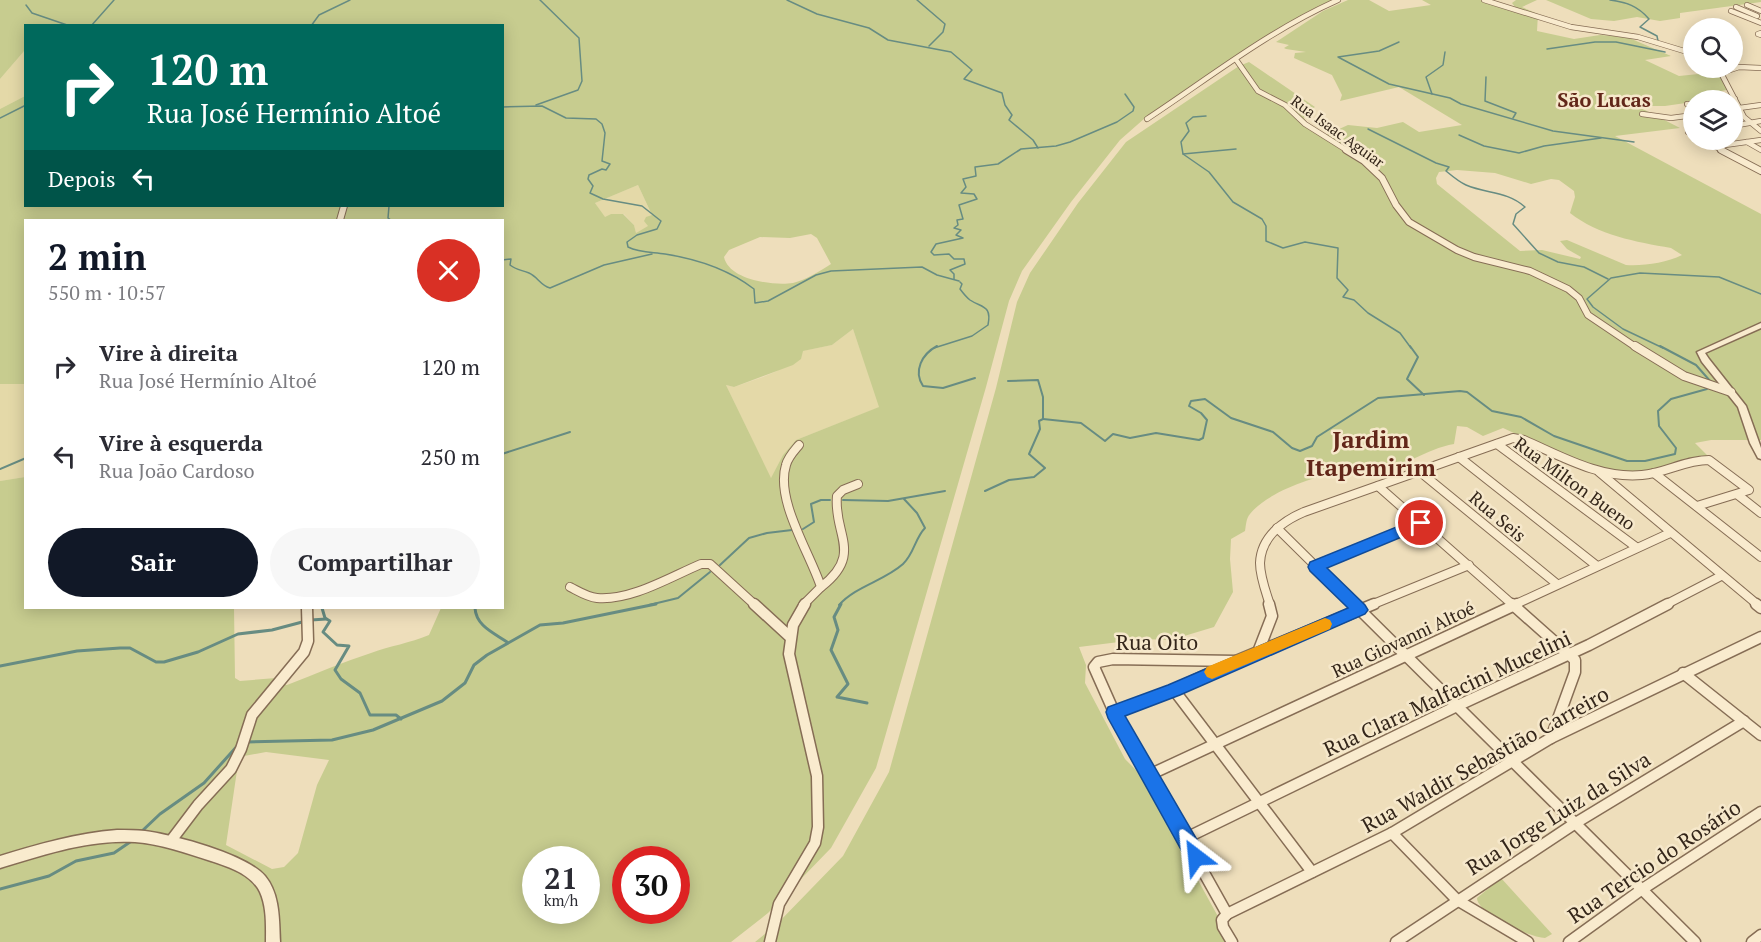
<!DOCTYPE html>
<html lang="pt">
<meta charset="utf-8">
<style>
body{margin:0;font-family:"PT Serif",serif;background:#f7f7f7;color:#2b2b33;height:100vh;display:flex;flex-direction:column;font-size:22px;white-space:nowrap}
*{box-sizing:border-box;margin:0}
p{font-size:20px;color:#7c7c81}
.icon{flex:none;width:33px;height:33px;fill:none;stroke:currentColor;stroke-width:2;stroke-linecap:round;stroke-linejoin:round}
.map{position:relative;flex:1;overflow:hidden}
.drawer{position:absolute;left:24px;top:219px;width:480px;height:390px;display:flex;flex-direction:column;background:#fff;border-radius:0px;box-shadow:0 3px 15px #0003}
.drawer>*{flex:none}
.hud{position:absolute;left:24px;top:24px;width:480px;height:183px;border-radius:0px;box-shadow:0 3px 15px #0003;background:#00695c;color:#fff;overflow:hidden}
.buttons{position:absolute;left:1683px;top:18px;display:grid;gap:12px}
.buttons a{display:grid;place-items:center;width:60px;height:60px;border-radius:50%;background:#fff;box-shadow:0 3px 15px #0003;font-size:30px}
.speed{position:absolute;left:522px;top:846px;display:flex;gap:12px;font-size:30px;font-weight:700;text-align:center}
.speed>*{display:grid;place-content:center;width:78px;height:78px;border-radius:50%;background:#fff;box-shadow:0 3px 15px #0003;line-height:1}
.speed small{font-size:15px;font-weight:400}
.speed .limit{border:9px solid #d22;background:#fff;color:#111}
.pin{position:absolute;display:grid;place-items:center;width:51px;height:51px;color:#fff;margin:-26px;border:3px solid #fff;border-radius:50%;box-shadow:0 2px 6px #0007}
.me{position:absolute;width:66px;margin:-33px;rotate:331deg;stroke-linejoin:round;filter:drop-shadow(0 0 4px #0008)}
.turn{display:flex;align-items:center;gap:21px;height:126px;padding:0 24px;font-size:27px}
.turn .icon{width:78px;height:78px;stroke-width:2.5}
.turn b{display:block;font-size:42px;line-height:51px}
.then{display:flex;align-items:center;height:57px;padding:0 24px;background:#0003;gap:12px;font-size:22px}
.round{display:grid;place-items:center;flex:none;width:63px;height:63px;border-radius:32px;background:#f7f7f7}
.overview{display:flex;align-items:center;justify-content:space-between;height:102px;padding:0 24px}
h1{font-size:36px;font-weight:600;line-height:45px;color:#111827}
.action{display:flex;gap:12px;margin-top:auto;padding:12px 24px}
.action a{flex:1;height:69px;border-radius:36px;background:#111827;color:#fff;font-size:24px;font-weight:600;line-height:69px;text-align:center}
.action a+a{background:#f7f7f7;color:#2b2b33}
ul{padding:0;list-style:none}
li{display:flex;align-items:center;gap:18px;height:90px;padding:0 24px}
li div{flex:1}
li b{display:block;font-size:22px}
li em{font-style:normal}
.map>svg:first-child{display:block}
</style>
<div class="map">
<svg width="1761" height="942" viewBox="0 0 1761 942">
<rect width="100%" height="100%" fill="#eedebb"/>
<g fill="#e4d9a8">
<polygon points="25,50 25,96 0,109 0,79"/>
<polygon points="638,185 652,215 649,226 636,233 634,225 624,214 611,214 605,218 595,203"/>
<polygon points="853,329 880,407 796,440 783,455 771,479 726,385 734,387 763,377 777,371 802,351 832,345"/>
<polygon points="0,384 25,384 25,477 0,481"/>
</g>
<g fill="#c7cc8f" fill-rule="evenodd">
<path d="M 0,0 L 1332,0 L 1305,14 L 1145,118 L 1120,140 L 1071,202 L 1022,271 L 1009,301 L 986,387 L 876,768 L 831,848 L 768,913 L 731,942 L 0,942 L 0,481 L 25,477 L 26,608 L 234,608 L 235,678 L 240,681 L 276,678 L 277,684 L 287,685 C 315,674 343,662 371,653 C 390,646 410,643 429,635 L 441,608 L 502,608 L 502,220 L 26,220 L 25,384 L 0,384 L 0,109 L 25,96 L 26,206 L 502,206 L 502,26 L 26,26 L 25,50 L 0,79 ZM 638,185 L 652,215 L 646,217 L 644,221 L 648,226 L 636,233 L 634,225 L 623,214 L 611,214 L 605,217 L 595,203 ZM 811,234 L 817,238 L 831,264 C 820,271 806,280 793,283 C 773,286 729,280 724,257 L 729,250 L 760,237 L 790,238 ZM 853,329 L 879,407 L 796,440 L 783,455 L 771,478 L 726,385 L 734,387 L 793,365 L 801,359 L 803,351 L 832,345 ZM 266,752 L 329,760 L 317,785 L 298,853 L 284,867 L 272,869 L 226,845 L 239,757 ZM 536,860 L 586,860 L 586,910 L 536,910 ZM 626,860 L 676,860 L 676,910 L 626,910 Z"/>
<path d="M 1348,0 L 1369,0 L 1389,11 L 1431,5 L 1422,0 L 1480,0 L 1510,8 L 1515,7 L 1512,3 L 1516,0 L 1537,0 L 1522,7 L 1538,14 L 1537,31 L 1574,39 L 1600,35 L 1627,37 L 1671,56 L 1645,60 L 1679,76 L 1718,72 L 1731,89 L 1717,92 L 1720,98 L 1665,106 L 1637,106 L 1680,128 L 1615,136 L 1761,214 L 1761,440 L 1711,440 L 1695,443 L 1709,457 L 1659,471 L 1623,474 L 1562,455 L 1503,428 L 1483,436 L 1467,427 L 1457,426 L 1454,444 C 1426,449 1401,468 1373,475 C 1362,477 1351,472 1341,473 C 1315,475 1266,493 1250,514 C 1246,518 1246,526 1245,531 L 1231,539 L 1230,559 L 1233,592 L 1214,627 L 1171,640 L 1143,639 L 1079,647 L 1086,665 L 1085,683 L 1125,759 L 1139,773 L 1232,942 L 755,942 L 777,924 L 843,856 L 889,772 L 996,388 L 1017,302 L 1030,273 L 1078,203 L 1126,142 L 1239,66 L 1249,62 L 1315,107 L 1307,112 L 1304,118 L 1308,125 L 1326,135 L 1348,125 L 1377,128 L 1403,122 L 1419,132 L 1462,125 L 1399,87 L 1340,101 L 1342,95 L 1332,75 L 1294,58 L 1295,53 L 1306,52 L 1286,49 L 1284,48 L 1289,45 L 1276,42 L 1323,11 ZM 1457,170 L 1495,173 L 1531,184 L 1551,179 L 1559,180 L 1574,191 L 1575,197 L 1570,213 C 1598,235 1636,242 1671,248 L 1682,255 C 1666,263 1644,266 1626,265 L 1567,240 L 1560,241 L 1567,249 L 1581,257 L 1580,259 L 1542,250 L 1520,251 L 1437,184 L 1436,178 L 1439,172 Z"/>
<polygon points="1546,0 1761,0 1761,2 1680,13 1680,18 1660,21 1637,17 1614,21 1591,19"/>
<path d="M 1501,878 L 1552,934 L 1545,938 C 1531,938 1477,914 1477,898 Z"/>
</g>
<g fill="none" stroke-linecap="round" stroke-linejoin="round">
<g stroke="#678c82" stroke-width="1.5">
<polyline points="787,0 817,14 869,28 888,40 951,52 972,70 964,79 1002,93 1005,105 1012,115 1009,120 1033,140 1038,148"/>
<polyline points="917,0 945,24 943,32 929,46"/>
<path d="M 1610,0 C 1626,2 1638,6 1649,19 L 1640,27 L 1657,36 L 1658,41"/>
<polyline points="26,5 32,13 70,26"/>
<polyline points="91,26 114,0"/>
<polyline points="311,26 319,15 350,0"/>
<polyline points="1399,42 1379,51 1338,57 1389,84 1450,98 1461,104 1553,131 1634,142"/>
<polyline points="1547,49 1595,42 1616,42 1665,52"/>
<polyline points="1486,77 1485,101 1516,113 1513,118"/>
<polyline points="1432,94 1426,77 1443,65 1445,52"/>
<polyline points="536,105 578,90 582,81 579,38 540,0"/>
<path d="M 502,107 L 542,106 L 566,118 L 596,119 L 602,124 L 605,133 L 602,161 L 610,164 L 606,170 L 602,169 L 589,175 L 588,179 L 593,186 L 590,193 L 603,199 L 642,206 L 661,221 L 657,229 L 637,235 L 627,242 L 628,247 C 640,253 653,252 665,254 C 697,259 728,269 754,289 L 755,303 L 768,301 L 816,275 L 831,271 L 922,267 L 937,275 L 959,281"/>
<polyline points="1206,116 1193,117 1186,123 1189,131 1181,142 1183,154 1209,172 1233,202 1262,219 1266,226 1266,241 1283,248 1305,242 1338,248 1337,278 1348,290 1343,297 1354,300 1368,313 1400,333 1411,348"/>
<polyline points="0,118 26,105"/>
<path d="M 1368,129 L 1436,163 L 1449,167 L 1446,171 C 1452,176 1459,182 1466,185 C 1487,194 1507,191 1525,207 L 1516,214 L 1513,224 L 1539,253 L 1558,262 L 1584,267 L 1608,279"/>
<polyline points="1459,135 1484,146 1519,153 1544,146 1601,138"/>
<polyline points="1183,154 1236,149"/>
<polyline points="389,206 388,218 391,220"/>
<path d="M 502,260 L 511,259 L 510,265 C 516,270 522,270 529,273 C 538,277 540,285 550,288 L 604,265 L 652,254"/>
<polyline points="954,279 954,274 950,270 965,264 964,259 954,259 949,254 934,255 931,252 936,244 963,238 956,235 961,230 954,228 958,225 957,220 963,219 959,205 977,199 974,194 961,193 966,187 963,179 976,176 975,167 998,164 1021,149 1056,146 1070,142 1117,122 1133,111 1134,107 1125,94"/>
<path d="M 934,348 L 972,336 L 988,325 C 992,305 982,308 970,300 C 966,297 963,293 960,289 L 962,284 L 960,282"/>
<polyline points="1663,348 1623,329 1593,307 1587,299 1611,278 1640,273 1719,277 1761,294"/>
</g>
<g stroke="#678c82" stroke-width="2">
<path d="M 937,346 C 922,354 913,371 923,386 L 943,388 L 975,378"/>
<polyline points="1410,346 1418,357 1407,379 1424,395"/>
<polyline points="1660,346 1696,365 1711,382"/>
<polyline points="1008,381 1038,380 1043,397 1043,419"/>
<polyline points="1043,419 1081,423 1105,441 1113,434 1130,438 1156,433 1199,440 1203,438 1207,420 1201,413 1189,406 1191,401 1205,399 1231,418 1273,432 1292,448 1300,451 1312,446 1317,437 1378,398 1460,391 1467,392 1492,411 1521,417 1554,436 1627,461 1645,461 1675,454 1676,448 1659,426 1658,411 1671,399 1707,389"/>
<polyline points="502,454 570,432"/>
<polyline points="0,469 26,458"/>
<polyline points="985,491 1009,480 1034,477 1045,468 1029,454 1040,429 1039,421 1043,419"/>
<polyline points="843,500 888,501 945,491"/>
<polyline points="803,529 814,522 811,504 821,500 830,500"/>
<polyline points="720,565 749,538 767,533 792,530"/>
<polyline points="649,605 678,598 710,572"/>
<path d="M 839,605 C 856,586 884,581 903,564 C 914,554 915,538 925,528 L 917,513 L 904,499"/>
</g>
<g stroke="#678c82" stroke-width="3">
<polyline points="841,604 834,617 838,630 831,650 848,684 837,697 867,703"/>
<polyline points="322,608 325,618 330,621 323,632 337,645 349,646 335,670 341,679 360,693 370,715 396,715 401,719"/>
<path d="M 475,608 C 476,626 494,633 507,642"/>
<polyline points="311,620 326,619"/>
<polyline points="0,666 77,651 120,648 130,648 156,662 164,662 198,652 238,634 272,630 306,621"/>
<polyline points="247,742 332,740 373,730 442,701 465,683 474,665 487,655 540,625 563,623 656,604"/>
<polyline points="141,832 160,814 204,783 239,744"/>
<polyline points="0,889 49,876 76,861 114,853 133,840"/>
</g>
<g stroke="#866d55" stroke-width="6">
<g id="minor-far3">
<polyline points="1484,0 1571,27 1638,37 1694,54"/>
<polyline points="1747,5 1761,11"/>
<polyline points="1736,7 1757,16"/>
<polyline points="1731,11 1761,23"/>
<polyline points="1761,33 1758,34 1761,35"/>
<polyline points="1237,61 1258,91 1285,105 1305,124 1348,151"/>
<polyline points="1761,68 1739,67 1721,73 1744,117 1761,131"/>
<polyline points="1722,100 1735,99"/>
<polyline points="1687,104 1694,104"/>
<polyline points="1732,109 1761,105"/>
<polyline points="1642,114 1671,118 1694,115"/>
<path d="M 1147,119 C 1209,78 1270,30 1338,0"/>
<polyline points="1732,126 1761,121"/>
<polyline points="1688,132 1694,135"/>
<polyline points="1703,140 1724,151"/>
<polyline points="1747,142 1761,150"/>
<polyline points="1718,146 1761,140"/>
</g>
</g>
<g stroke="#866d55" stroke-width="8">
<g id="minor-far2">
<polyline points="1346,150 1364,161 1382,178 1396,205 1409,222 1457,250 1474,257 1530,271 1568,289 1579,298 1588,315 1637,348"/>
<polyline points="1721,150 1761,171"/>
<polyline points="340,220 344,206"/>
</g>
</g>
<g stroke="#866d55" stroke-width="10">
<g id="minor-far1">
<polyline points="1635,346 1684,376 1731,392"/>
<polyline points="1497,444 1636,547"/>
<path d="M 799,445 C 794,451 788,457 786,465 C 775,500 810,553 821,587 L 803,605"/>
<polyline points="1459,457 1597,566"/>
<polyline points="1419,471 1557,584"/>
<polyline points="1599,472 1758,605"/>
<polyline points="1654,473 1761,557"/>
<polyline points="1378,486 1513,605"/>
<polyline points="1738,495 1761,513"/>
<polyline points="1277,528 1355,605"/>
<polyline points="1316,567 1421,523"/>
<path d="M 570,587 C 578,591 587,597 597,598 C 631,601 670,577 701,564 L 710,564 L 755,605"/>
<path d="M 821,587 C 864,554 833,534 837,496 L 843,490 L 858,484"/>
<path d="M 1270,605 C 1266,592 1260,577 1260,563 C 1261,537 1283,521 1304,512 L 1513,438 L 1524,440 C 1561,456 1600,479 1642,475 C 1665,473 1685,460 1709,460 L 1749,490 L 1697,506"/>
<polyline points="1371,605 1469,565"/>
<polyline points="1514,605 1670,533"/>
<polyline points="1665,605 1721,576"/>
</g>
</g>
<g stroke="#866d55" stroke-width="13">
<g id="minor">
<polyline points="754,604 789,636"/>
<polyline points="1354,604 1695,942"/>
<polyline points="1512,604 1575,660 1575,672 1551,738"/>
<polyline points="1756,604 1761,608"/>
<polyline points="1258,652 1272,616 1269,604"/>
<polyline points="1683,673 1761,735"/>
<polyline points="1174,690 1312,872"/>
<polyline points="1114,712 1174,690 1236,661 1374,604"/>
<polyline points="1149,775 1517,604"/>
<polyline points="1392,833 1457,900 1528,942"/>
<polyline points="1186,838 1457,706 1589,645 1668,604"/>
<polyline points="170,842 198,805 231,769 241,749 252,715 304,652 308,641 307,608"/>
<polyline points="1227,914 1392,833 1551,738 1761,637"/>
<polyline points="1227,914 1114,712 1094,667 1098,662 1113,659 1236,661"/>
<polyline points="1227,914 1222,920 1223,927 1232,942"/>
<polyline points="770,942 779,904 815,843 818,827 817,776 789,654 793,625 805,604"/>
<polyline points="1396,942 1574,824 1744,721"/>
<polyline points="1569,942 1641,890 1761,812"/>
<polyline points="1752,942 1761,935"/>
</g>
</g>
<g stroke="#866d55" stroke-width="3">
<g id="tertiary">
<polygon points="1761,323 1761,328 1705,353 1709,359 1746,406 1761,448 1761,459 1758,458 1750,443 1738,407 1702,362 1697,352"/>
<path d="M 117,830 C 127,830 136,830 145,831 C 174,835 246,854 265,876 C 280,894 279,920 280,942 L 266,942 C 266,926 267,907 260,892 C 251,874 229,867 211,861 C 186,853 161,844 135,842 C 89,839 43,855 0,868 L 0,856 C 39,844 77,833 117,830 Z"/>
</g>
</g>
<use href="#minor-far3" stroke="#f9ebce" stroke-width="4.5"/>
<use href="#minor-far2" stroke="#f9ebce" stroke-width="6"/>
<use href="#minor-far1" stroke="#f9ebce" stroke-width="8"/>
<use href="#minor" stroke="#f9ebce" stroke-width="10"/>
<use href="#tertiary" fill="#f9ebce" fill-rule="evenodd"/>
</g>
<polygon fill="#1a73e8" stroke="#114b97" stroke-width="1.5" points="1421,517 1428,523 1426,527 1327,568 1365,605 1368,610 1365,614 1180,695 1125,716 1203,850 1206,857 1203,864 1196,867 1189,864 1108,718 1106,712 1108,707 1168,685 1348,608 1310,571 1308,567 1310,562"/>
<polygon fill="#f59e0b" points="1325,618 1330,620 1332,624 1330,629 1212,679 1207,677 1204,672 1207,667"/>
<g text-anchor="middle" dominant-baseline="central" stroke-width="5" stroke-linejoin="round" paint-order="stroke">
<g font-size="15" fill="#34261a" stroke="#f6e8cb">
<text transform="translate(1338 131) rotate(36)">Rua Isaac Aguiar</text>
</g>
<g font-size="18" fill="#34261a" stroke="#f6e8cb">
<text transform="translate(1575 483) rotate(36)">Rua Milton Bueno</text>
<text transform="translate(1498 516) rotate(40)">Rua Seis</text>
<text transform="translate(1403 639) rotate(-25)">Rua Giovanni Altoé</text>
</g>
<g font-size="20" font-weight="bold" fill="#622619" stroke="#f6e8cb">
<text x="1604" y="99">São Lucas</text>
</g>
<g font-size="21" fill="#34261a" stroke="#f6e8cb">
<text x="1157" y="642">Rua Oito</text>
<text transform="translate(1447 693) rotate(-25)">Rua Clara Malfacini Mucelini</text>
<text transform="translate(1485 759) rotate(-29)">Rua Waldir Sebastião Carreiro</text>
<text transform="translate(1558 813) rotate(-32)">Rua Jorge Luiz da Silva</text>
<text transform="translate(1654 861) rotate(-34)">Rua Tercio do Rosário</text>
</g>
<g font-size="24" font-weight="bold" fill="#622619" stroke="#f6e8cb">
<text x="1371" y="439">Jardim<tspan x="1371" dy="28">Itapemirim</tspan></text>
</g>
</g>
</svg>
<div class="buttons">
<a><svg class="icon" aria-label="search" viewBox="0 0 24 24"><circle cx="10" cy="10" r="6"/><path d="M15 15l6 6"/></svg></a>
<a><svg class="icon" aria-label="layers" viewBox="0 0 24 24"><path d="M12 4l9 5-9 5-9-5zM3 14l9 5 9-5"/></svg></a>
</div>
<div class="speed"><div>21<small>km/h</small></div><div class="limit">30</div></div>
<div class="pin" style="left:1421px;top:523px;background:#d93025"><svg class="icon" aria-label="arrive" viewBox="0 0 24 24"><path d="M6 21V4h12l-3 4 3 4H6"/></svg></div>
<svg class="me" style="left:1196px;top:857px" viewBox="-20 -20 40 40"><path d="M0-17L14 15 0 8-14 15z" fill="#1a73e8" stroke="#fff" stroke-width="4"/></svg>
<div class="hud">
<div class="turn"><svg class="icon" aria-label="right" viewBox="0 0 24 24"><path d="M7 20v-9h11M14 6l5 5-5 5"/></svg><div><b>120 m</b>Rua José Hermínio Altoé</div></div>
<div class="then">Depois<svg class="icon" aria-label="left" viewBox="0 0 24 24"><path d="M17 20v-9H6M10 6l-5 5 5 5"/></svg></div>
</div>
<section class="drawer">
<div class="overview"><div><h1>2 min</h1><p>550 m · 10:57</p></div><a class="round" style="background:#d93025;color:#fff"><svg class="icon" aria-label="close" viewBox="0 0 24 24"><path d="M6 6l12 12M18 6L6 18"/></svg></a></div>
<ul>
<li><svg class="icon" aria-label="right" viewBox="0 0 24 24"><path d="M7 20v-9h11M14 6l5 5-5 5"/></svg><div><b>Vire à direita</b><p>Rua José Hermínio Altoé</p></div><em>120 m</em></li>
<li><svg class="icon" aria-label="left" viewBox="0 0 24 24"><path d="M17 20v-9H6M10 6l-5 5 5 5"/></svg><div><b>Vire à esquerda</b><p>Rua João Cardoso</p></div><em>250 m</em></li>
</ul>
<div class="action"><a>Sair</a><a>Compartilhar</a></div>
</section>
</div>
